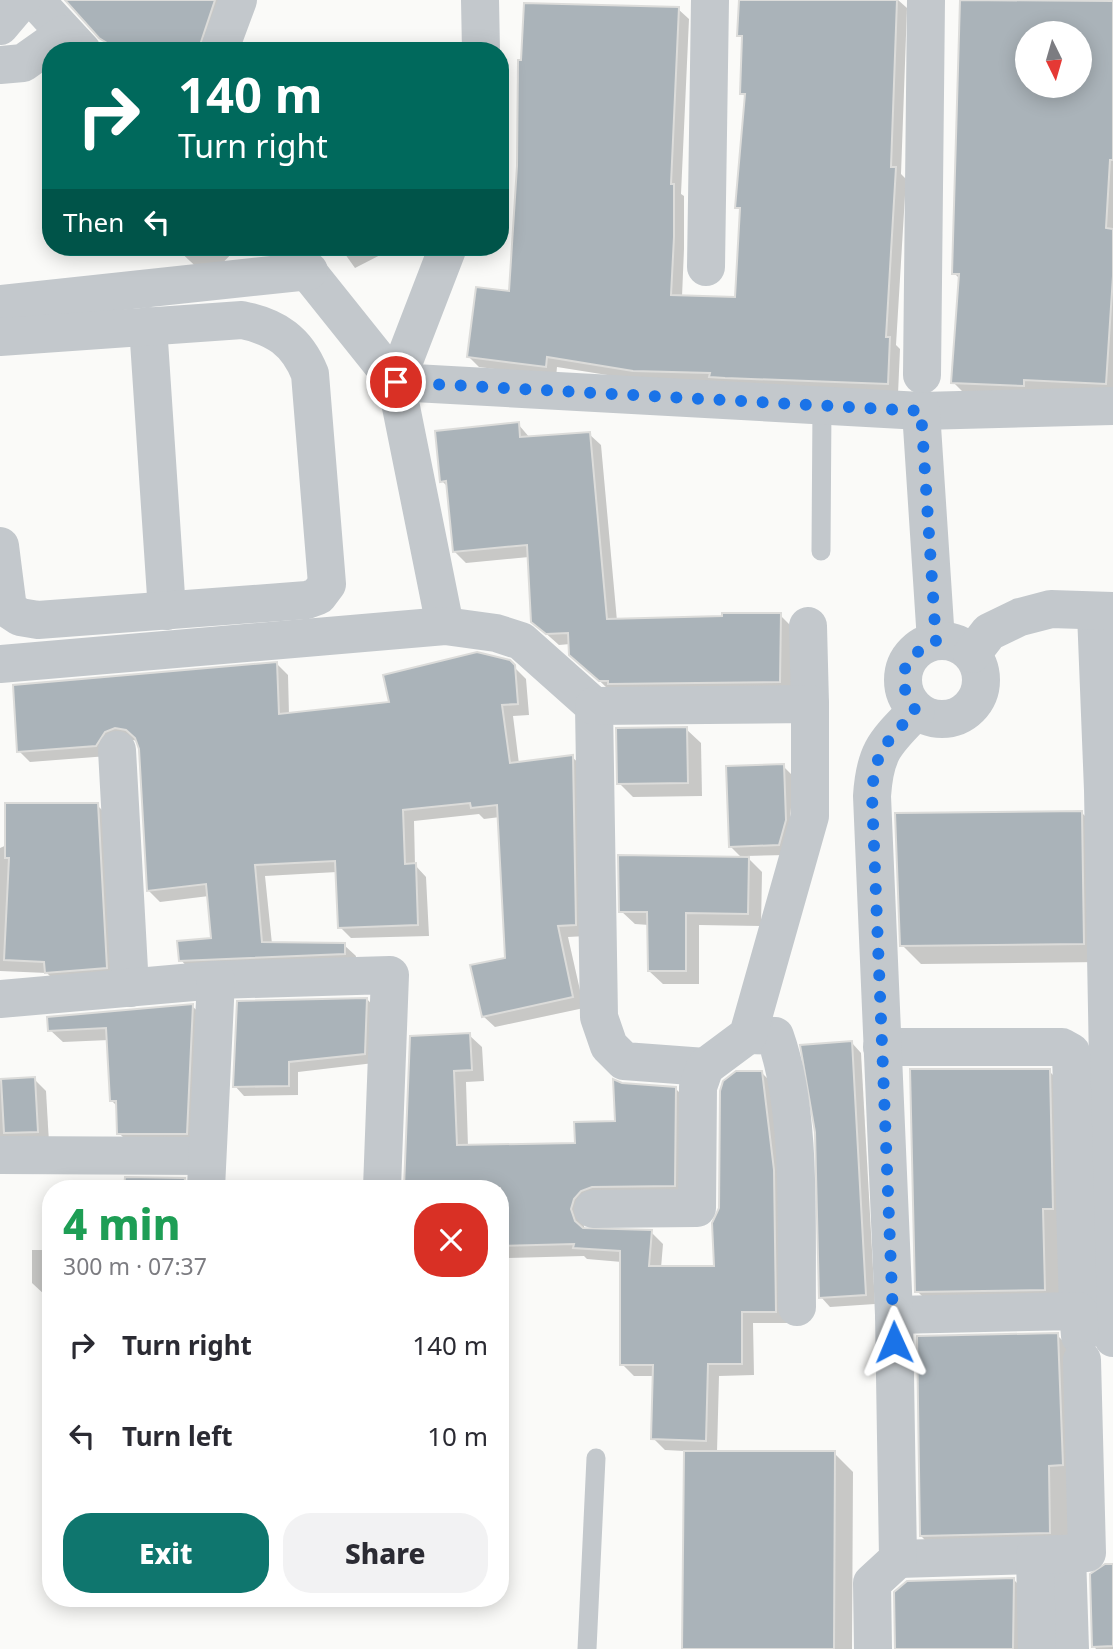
<!DOCTYPE html>
<meta charset="utf-8">
<style>
body{margin:0;font-family:"Noto Sans",sans-serif;background:#f2f2f3;color:#2b2b33;height:100vh;display:flex;flex-direction:column;font-size:26px;white-space:nowrap}
*{box-sizing:border-box;margin:0}
p{font-size:23px;color:#7c7c81}
.icon{flex:none;width:38px;height:38px;fill:none;stroke:currentColor;stroke-width:2;stroke-linecap:round;stroke-linejoin:round}
.map{position:relative;flex:1;overflow:hidden}
.panel{position:absolute;left:42px;top:1180px;width:467px;height:427px;display:flex;flex-direction:column;background:#fff;border-radius:28px;box-shadow:0 4px 18px #0003}
.panel>*{flex:none}
.top-card{position:absolute;left:42px;top:42px;width:467px;height:214px;border-radius:28px;box-shadow:0 4px 18px #0003;background:#00695c;color:#fff;overflow:hidden}
.needle{width:46px;rotate:175deg}
.tools{position:absolute;left:1015px;top:21px;display:grid;gap:14px}
.tools a{display:grid;place-items:center;width:77px;height:77px;border-radius:50%;background:#fff;box-shadow:0 4px 18px #0003;font-size:35px}
.pin{position:absolute;display:grid;place-items:center;width:60px;height:60px;color:#fff;margin:-30px;border:4px solid #fff;border-radius:50%;box-shadow:0 2px 7px #0007}
.me{position:absolute;width:77px;margin:-38px;rotate:359deg;stroke-linejoin:round;filter:drop-shadow(0 0 5px #0008)}
.turn{display:flex;align-items:center;gap:24px;height:147px;padding:0 21px;font-size:32px}
.turn .icon{width:91px;height:91px;stroke-width:2.5}
.turn b{display:block;font-size:49px;line-height:60px}
.then{display:flex;align-items:center;height:66px;padding:0 21px;background:#0003;gap:14px;font-size:26px}
.round{display:grid;place-items:center;flex:none;width:74px;height:74px;border-radius:28px;background:#f2f2f3}
.headline{display:flex;align-items:center;justify-content:space-between;height:119px;padding:0 21px}
h1{font-size:42px;font-weight:800;line-height:52px;color:#1e9e55}
.button{display:flex;gap:14px;margin-top:auto;padding:14px 21px}
.button a{flex:1;height:80px;border-radius:28px;background:#0f766e;color:#fff;font-size:28px;font-weight:800;line-height:80px;text-align:center}
.button a+a{background:#f2f2f3;color:#2b2b33}
ul{padding:0;list-style:none}
li{display:flex;align-items:center;gap:21px;height:91px;padding:0 21px}
li div{flex:1}
li b{display:block;font-size:26px}
li em{font-style:normal}
.map>svg:first-child{display:block}
</style>
<div class="map">
<svg width="1113" height="1649" viewBox="0 0 1113 1649">
<rect width="100%" height="100%" fill="#fafaf8"/>
<g fill="#0003" fill-rule="evenodd">
<polygon points="68,0 236,0 214,51 114,51"/>
<polygon points="741,0 898,0 907,8 901,174 906,179 896,345 900,349 898,394 645,381 557,367 556,377 479,367 469,357 510,293 678,9 689,19 681,194 684,196 684,249 682,297 737,299 742,211 737,207 746,98 742,93 744,40 739,35"/>
<path d="M 962,0 L 1113,3 L 1113,393 L 963,392 L 953,382 L 960,279 L 954,273 ZM 1027,33 L 1080,33 L 1080,86 L 1027,86 Z"/>
<polygon points="175,247 238,247 211,275 206,276"/>
<polygon points="340,247 389,247 390,250 355,268"/>
<polygon points="518,424 530,438 589,434 601,445 617,621 780,615 792,627 791,693 606,687 580,662 570,644 559,645 533,622 529,557 466,563 454,551 448,487 442,481"/>
<polygon points="509,662 526,679 529,715 513,716 519,764 572,757 584,768 586,936 568,937 584,1008 495,1027 483,1016 506,959 500,817 484,819 479,814 414,821 415,865 426,877 429,936 351,938 340,927 337,872 265,876 272,944 344,945 356,956 355,965 192,972 181,960 213,939 209,896 160,902 148,890 138,741 127,739 108,756 30,762 19,751 277,664 288,675 289,715 391,703"/>
<polygon points="686,729 701,743 702,796 633,797 619,783"/>
<polygon points="783,766 793,776 788,855 746,856 762,872 761,926 699,925 699,984 663,984 649,971 649,925 635,924 621,911 743,859 731,847"/>
<polygon points="97,805 109,817 118,979 58,984 47,973 0,971 0,848"/>
<polygon points="1081,812 1100,831 1102,962 921,964 902,945"/>
<polygon points="367,999 376,1009 374,1063 298,1072 298,1095 244,1096 235,1086"/>
<polygon points="192,1006 205,1018 199,1146 131,1145 119,1133 118,1107 112,1101 109,1040 63,1042 50,1030"/>
<polygon points="469,1035 482,1047 484,1081 466,1082 468,1147 577,1145 617,1123 622,1085 675,1088 688,1101 687,1198 583,1222 585,1230 651,1232 663,1244 661,1268 716,1267 721,1209 762,1073 774,1085 788,1323 753,1323 754,1375 719,1376 717,1452 834,1453 853,1472 852,1649 684,1649 685,1451 665,1450 653,1438 654,1376 634,1376 622,1364 622,1262 587,1259 584,1256 507,1258 500,1251 500,1188 406,1188 411,1038"/>
<polygon points="852,1043 861,1053 875,1304 830,1307 821,1297"/>
<polygon points="1049,1071 1068,1090 1063,1308 936,1310 917,1291"/>
<polygon points="34,1079 46,1091 49,1143 0,1146 0,1081"/>
<polygon points="127,1179 184,1180 193,1188 126,1188"/>
<polygon points="45,1204 51,1204 51,1295 45,1295 32,1283 32,1250 43,1250"/>
<polygon points="1057,1335 1076,1354 1069,1551 940,1555 921,1536"/>
<polygon points="1113,1566 1113,1649 1096,1649 1094,1646"/>
<polygon points="1013,1579 1032,1598 1032,1649 897,1649"/>
</g>
<g fill="#aab3b9" stroke="#dcdcda" stroke-width="2" fill-rule="evenodd">
<polygon points="65,0 215,0 198,51 120,51 99,38"/>
<polygon points="739,0 897,0 891,167 896,167 886,337 890,337 888,384 725,378 709,377 710,373 633,371 547,357 546,367 467,357 476,287 509,291 517,166 518,60 521,60 524,3 679,7 671,184 674,184 674,237 671,295 735,297 740,208 735,208 745,94 740,94 742,36 737,36"/>
<path d="M 960,0 L 1113,1 L 1113,160 L 1110,160 L 1106,228 L 1113,229 L 1113,276 L 1106,384 L 1024,380 L 1024,386 L 951,383 L 959,274 L 952,274 ZM 1027,33 L 1080,33 L 1080,86 L 1027,86 Z"/>
<polygon points="519,422 520,437 590,432 607,619 722,616 722,613 781,613 780,682 608,684 608,681 599,681 569,655 568,633 546,634 531,622 527,545 453,552 446,481 440,482 435,431"/>
<polygon points="477,652 510,660 515,665 518,704 502,705 510,763 573,755 576,925 558,926 573,997 482,1017 470,965 505,958 497,805 471,808 470,803 403,810 405,864 416,863 418,925 338,928 335,861 255,865 262,942 345,943 345,954 179,961 177,941 211,938 206,884 147,891 139,749 135,738 126,730 115,728 105,732 96,746 17,752 13,685 277,662 279,714 389,702 383,675"/>
<polygon points="687,727 688,783 617,784 616,728"/>
<polygon points="784,764 786,820 779,845 729,847 726,766"/>
<polygon points="5,803 98,803 107,968 45,973 44,962 4,960 9,858 5,858"/>
<polygon points="1082,811 1084,944 900,946 895,813"/>
<polygon points="618,855 749,857 748,914 686,913 686,971 648,971 647,912 619,912"/>
<polygon points="367,998 365,1054 289,1062 289,1086 233,1087 237,1001"/>
<polygon points="193,1004 187,1134 117,1134 116,1101 110,1101 106,1028 48,1031 47,1017"/>
<polygon points="470,1033 472,1070 454,1071 457,1145 575,1143 574,1122 615,1121 613,1079 622,1083 676,1087 675,1186 592,1187 581,1191 574,1199 571,1209 575,1221 583,1228 652,1230 649,1266 714,1266 712,1223 719,1208 720,1091 723,1081 736,1071 762,1071 774,1170 776,1312 742,1312 742,1364 708,1364 706,1441 651,1439 653,1365 620,1365 620,1251 573,1248 574,1244 500,1246 500,1188 404,1188 410,1036"/>
<polygon points="852,1041 866,1295 819,1298 815,1132 800,1045"/>
<polygon points="910,1069 1050,1069 1053,1209 1043,1209 1045,1290 915,1292"/>
<polygon points="35,1077 38,1132 4,1133 1,1079"/>
<polygon points="125,1177 185,1178 184,1188 124,1188"/>
<polygon points="1058,1333 1063,1465 1049,1466 1050,1533 920,1536 917,1336"/>
<polygon points="684,1451 835,1451 834,1649 682,1649"/>
<polygon points="1105,1564 1113,1564 1113,1646 1092,1647 1090,1574"/>
<polygon points="1014,1578 1013,1649 895,1649 894,1592 907,1581"/>
</g>
<g fill="none" stroke-linecap="round" stroke-linejoin="round">
<g stroke="#c3c8cc" stroke-width="19">
<polyline points="821,551 822,405"/>
<polyline points="587,1649 596,1458"/>
</g>
<g stroke="#c3c8cc" stroke-width="38">
<polyline points="35,0 82,51"/>
<polyline points="480,0 481,51"/>
<polyline points="0,26 22,0"/>
<polyline points="219,51 238,0"/>
<polyline points="0,65 23,63 64,34"/>
<polyline points="288,247 396,382 445,626"/>
<polyline points="448,247 396,382 921,411 1113,406"/>
<polyline points="706,267 710,0"/>
<polyline points="0,304 309,271"/>
<polyline points="148,326 167,611"/>
<path d="M 0,337 L 242,320 C 276,327 297,341 310,374 L 327,584 L 318,596 L 307,600 L 38,620 L 20,617 L 8,609 L 0,546"/>
<polyline points="922,375 926,0"/>
<polyline points="921,411 936,641"/>
<polyline points="1096,613 1103,790 1113,1338"/>
<polyline points="808,626 810,704"/>
<circle cx="942" cy="680" r="39"/>
<polyline points="972,654 989,632 1020,617 1051,609 1113,611"/>
<polyline points="0,664 445,626 496,633 521,641 594,706 599,1017 609,1046 624,1061 705,1067"/>
<polyline points="117,750 130,988"/>
<polyline points="0,999 216,980 390,975 382,1188"/>
<path d="M 748,1035 L 775,1036 C 802,1112 796,1224 797,1307"/>
<polyline points="882,1047 1062,1047 1071,1052 1078,1311"/>
<polyline points="0,1155 207,1156"/>
<polyline points="206,1188 216,980"/>
<polyline points="593,1209 697,1208 698,1087 705,1067 748,1035 810,816 810,704 594,706"/>
<polyline points="894,1315 1078,1311 1080,1336"/>
<polyline points="1067,1554 1070,1649"/>
<polyline points="898,1559 1035,1555"/>
<path d="M 873,1649 L 872,1583 L 898,1559 L 894,1315 L 872,796 C 875,750 886,742 916,711"/>
<polyline points="1037,1649 1035,1555 1087,1553 1082,1360"/>
</g>
</g>
<g fill="none" stroke-linecap="round" stroke-linejoin="round">
<path stroke="#1a73e8" stroke-width="12" stroke-dasharray="0 21.6" d="M 396,382 L 921,411 L 936,642 C 901,656 894,680 916,711 C 886,742 874,751 872,796 L 894,1342"/>
</g>
</svg>
<div class="tools">
<a><svg class="needle" viewBox="-14 -14 28 28"><path d="M0-13l5 13h-10z" fill="#e53935"/><path d="M0 13l5-13h-10z" fill="#7c7c81"/></svg></a>
</div>
<div class="pin" style="left:396px;top:382px;background:#d93025"><svg class="icon" aria-label="arrive" viewBox="0 0 24 24"><path d="M6 21V4h12l-3 4 3 4H6"/></svg></div>
<svg class="me" style="left:894px;top:1342px" viewBox="-20 -20 40 40"><path d="M0-17L14 15 0 8-14 15z" fill="#1a73e8" stroke="#fff" stroke-width="4"/></svg>
<div class="top-card">
<div class="turn"><svg class="icon" aria-label="right" viewBox="0 0 24 24"><path d="M7 20v-9h11M14 6l5 5-5 5"/></svg><div><b>140 m</b>Turn right</div></div>
<div class="then">Then<svg class="icon" aria-label="left" viewBox="0 0 24 24"><path d="M17 20v-9H6M10 6l-5 5 5 5"/></svg></div>
</div>
<section class="panel">
<div class="headline"><div><h1>4 min</h1><p>300 m · 07:37</p></div><a class="round" style="background:#d93025;color:#fff"><svg class="icon" aria-label="close" viewBox="0 0 24 24"><path d="M6 6l12 12M18 6L6 18"/></svg></a></div>
<ul>
<li><svg class="icon" aria-label="right" viewBox="0 0 24 24"><path d="M7 20v-9h11M14 6l5 5-5 5"/></svg><div><b>Turn right</b></div><em>140 m</em></li>
<li><svg class="icon" aria-label="left" viewBox="0 0 24 24"><path d="M17 20v-9H6M10 6l-5 5 5 5"/></svg><div><b>Turn left</b></div><em>10 m</em></li>
</ul>
<div class="button"><a>Exit</a><a>Share</a></div>
</section>
</div>
